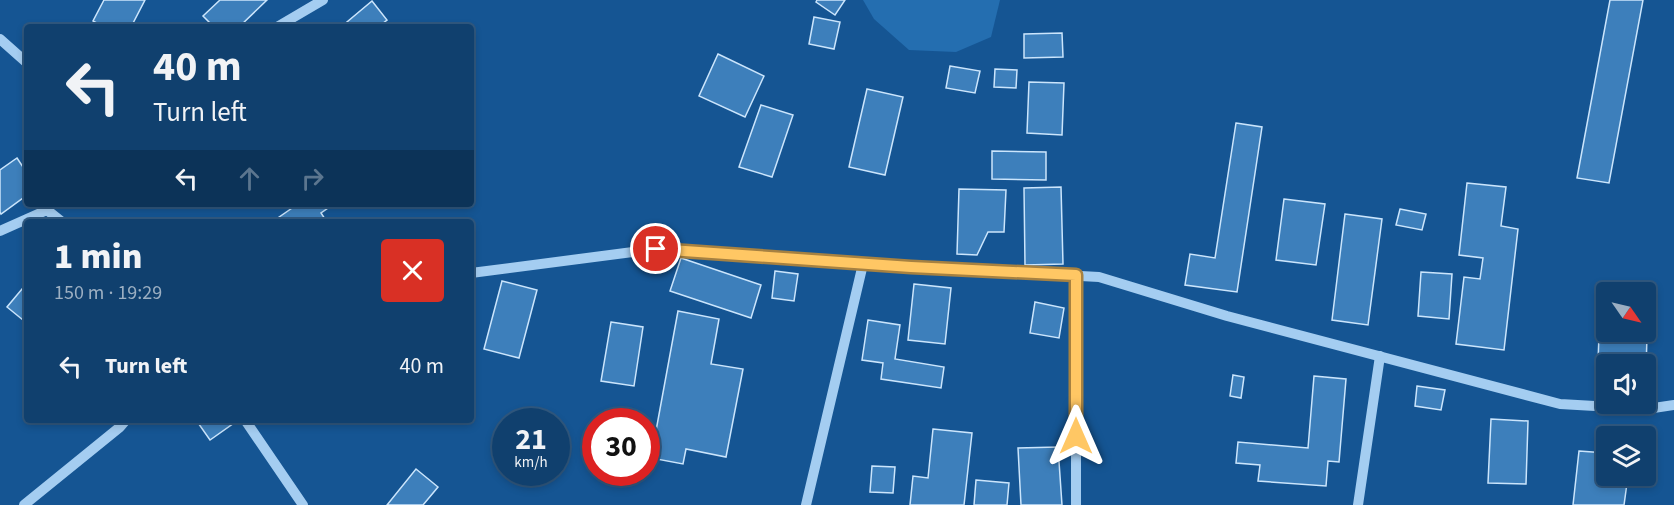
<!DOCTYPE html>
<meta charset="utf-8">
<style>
body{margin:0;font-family:"Source Sans 3",sans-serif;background:#194773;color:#f1f3f6;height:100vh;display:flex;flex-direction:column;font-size:22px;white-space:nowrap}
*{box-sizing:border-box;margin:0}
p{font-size:20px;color:#9cafc2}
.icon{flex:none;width:33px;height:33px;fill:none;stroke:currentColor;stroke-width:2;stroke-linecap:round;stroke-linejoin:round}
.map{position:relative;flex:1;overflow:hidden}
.panel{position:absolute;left:24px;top:219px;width:450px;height:204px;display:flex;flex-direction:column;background:#10406e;border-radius:6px;box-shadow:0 3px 9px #0003,0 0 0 2px #305981}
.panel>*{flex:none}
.banner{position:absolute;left:24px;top:24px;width:450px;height:183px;border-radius:6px;box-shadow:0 3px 9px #0003,0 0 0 2px #305981;background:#10406e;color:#f1f3f6;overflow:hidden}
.needle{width:39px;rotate:124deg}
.fabs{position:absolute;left:1596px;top:282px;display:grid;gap:12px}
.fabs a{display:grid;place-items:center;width:60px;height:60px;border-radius:6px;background:#10406e;box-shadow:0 3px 9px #0003,0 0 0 2px #305981;font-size:30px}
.speed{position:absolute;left:492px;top:408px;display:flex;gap:12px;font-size:30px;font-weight:700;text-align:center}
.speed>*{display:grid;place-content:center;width:78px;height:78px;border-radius:50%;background:#10406e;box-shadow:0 3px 9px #0003,0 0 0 2px #305981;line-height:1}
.speed small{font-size:15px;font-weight:400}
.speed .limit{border:9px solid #d22;background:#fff;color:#111}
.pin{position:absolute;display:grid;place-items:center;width:51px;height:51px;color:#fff;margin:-26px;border:3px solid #fff;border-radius:50%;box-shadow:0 2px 6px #0007}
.me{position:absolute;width:66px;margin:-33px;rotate:0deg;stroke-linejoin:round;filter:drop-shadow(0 0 4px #0008)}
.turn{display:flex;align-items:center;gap:21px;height:126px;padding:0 30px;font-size:27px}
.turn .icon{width:78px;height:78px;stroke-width:2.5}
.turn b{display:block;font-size:42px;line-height:51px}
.lanes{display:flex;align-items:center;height:57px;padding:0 30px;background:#0003;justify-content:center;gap:30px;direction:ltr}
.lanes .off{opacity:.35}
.round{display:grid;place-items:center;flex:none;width:63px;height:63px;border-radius:6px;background:#194773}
.headline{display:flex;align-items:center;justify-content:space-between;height:102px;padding:0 30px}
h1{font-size:36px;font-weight:800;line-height:45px}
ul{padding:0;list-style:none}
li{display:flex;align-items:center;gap:18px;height:90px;padding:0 30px}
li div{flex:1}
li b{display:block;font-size:22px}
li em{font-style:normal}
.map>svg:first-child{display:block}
</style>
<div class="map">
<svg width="1674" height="505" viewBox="0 0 1674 505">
<rect width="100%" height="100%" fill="#155593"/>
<polygon fill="#246eb0" points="863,0 1000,0 991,37 956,52 909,50 874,19"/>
<g fill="#3d7fbb" stroke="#cbe5fc" stroke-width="1.5">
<polygon points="104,0 145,0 131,27 104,27 93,21"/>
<polygon points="220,0 267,0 239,27 214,27 203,16"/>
<polygon points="817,0 845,0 835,15 816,2"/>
<polygon points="1610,0 1643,0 1609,183 1577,178"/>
<polygon points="372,1 387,20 378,27 341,27"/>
<polygon points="814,17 840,22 834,49 809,44"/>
<polygon points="1062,33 1063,57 1024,58 1024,34"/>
<polygon points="718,54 764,76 745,117 699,96"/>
<polygon points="950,66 980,71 975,93 946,88"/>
<polygon points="995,69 1017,70 1016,88 994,87"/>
<polygon points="1029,82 1064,83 1062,135 1027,133"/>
<polygon points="867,89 903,97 885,175 849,167"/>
<polygon points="761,105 793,115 772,177 739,167"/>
<polygon points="1236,123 1262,127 1237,292 1185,285 1190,254 1215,258"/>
<polygon points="992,151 1046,152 1046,180 992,179"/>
<polygon points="17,158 27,173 27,195 1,214 0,212 0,170"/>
<polygon points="1467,183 1506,187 1501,226 1518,229 1504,350 1456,344 1464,277 1480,279 1483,258 1459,255"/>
<polygon points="1061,187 1063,264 1025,265 1024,188"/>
<polygon points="959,189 1006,190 1004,232 988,232 977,255 957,254"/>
<polygon points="1284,199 1325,204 1316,265 1276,260"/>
<polygon points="298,204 330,204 331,206 321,213 327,222 272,222"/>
<polygon points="1400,209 1426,214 1422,230 1396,225"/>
<polygon points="1345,214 1382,219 1368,325 1332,320"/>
<polygon points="681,258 761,285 751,318 670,291"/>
<polygon points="775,271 798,274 794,301 772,298"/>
<polygon points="1421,272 1452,274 1449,319 1418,316"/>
<polygon points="502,281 537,290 519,358 484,349"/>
<polygon points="27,283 27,315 23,320 7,307"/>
<polygon points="914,284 951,288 945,344 908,340"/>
<polygon points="1035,302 1064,308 1059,338 1030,333"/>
<polygon points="678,311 719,319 711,364 743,369 726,457 686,449 683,464 651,458"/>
<polygon points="868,320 900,325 895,359 944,367 941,388 881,379 883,363 862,360"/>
<polygon points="611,322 643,327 634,386 601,381"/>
<polygon points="1599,335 1647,336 1646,370 1646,364 1606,364 1606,388 1597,388"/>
<polygon points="1233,375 1244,377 1241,398 1230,396"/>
<polygon points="1314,376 1346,379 1339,462 1328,461 1326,486 1258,481 1260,465 1236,463 1238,442 1308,448"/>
<polygon points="1417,386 1445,390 1441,410 1415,406"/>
<polygon points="1491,419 1528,421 1526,484 1488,483"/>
<polygon points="196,420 232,420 234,423 210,440"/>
<polygon points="933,429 972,433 964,505 910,505 913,476 928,478"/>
<polygon points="1058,447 1062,505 1021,505 1018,448"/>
<polygon points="1579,451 1606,453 1606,476 1628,476 1624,505 1573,505"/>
<polygon points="872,466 895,467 893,493 870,492"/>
<polygon points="416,469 438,487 423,505 387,505"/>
<polygon points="976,480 1009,483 1007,505 974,505"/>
</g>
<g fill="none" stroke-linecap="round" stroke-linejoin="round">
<g stroke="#a4cdf1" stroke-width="10">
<polyline points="277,27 323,0"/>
<polyline points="0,39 27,63"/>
<polyline points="0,231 47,210 62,222"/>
<polyline points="471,273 656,249 911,267 1099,277 1227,316 1560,404 1647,409 1674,405"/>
<polyline points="1076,275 1076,505"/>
<polyline points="245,420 303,505"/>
<polyline points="24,505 120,427 126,420"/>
<polyline points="806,505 863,264"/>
<polyline points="1358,505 1380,356"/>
</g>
</g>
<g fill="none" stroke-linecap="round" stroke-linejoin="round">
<g stroke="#a68141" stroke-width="15">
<polyline id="route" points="656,249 911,267 1076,275 1076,436"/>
</g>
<use href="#route" stroke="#ffc764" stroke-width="10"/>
</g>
</svg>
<div class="fabs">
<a><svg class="needle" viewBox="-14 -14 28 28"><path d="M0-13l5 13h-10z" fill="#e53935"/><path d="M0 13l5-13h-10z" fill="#9cafc2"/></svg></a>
<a><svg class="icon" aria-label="sound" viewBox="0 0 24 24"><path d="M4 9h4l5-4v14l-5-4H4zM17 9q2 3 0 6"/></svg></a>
<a><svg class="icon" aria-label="layers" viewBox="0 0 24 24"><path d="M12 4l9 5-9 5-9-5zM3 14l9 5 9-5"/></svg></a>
</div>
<div class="speed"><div>21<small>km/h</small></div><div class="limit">30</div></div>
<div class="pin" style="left:656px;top:249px;background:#d93025"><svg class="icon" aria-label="arrive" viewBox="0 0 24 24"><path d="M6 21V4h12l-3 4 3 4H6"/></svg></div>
<svg class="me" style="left:1076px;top:436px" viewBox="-20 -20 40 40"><path d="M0-17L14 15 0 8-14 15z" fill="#ffc764" stroke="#fff" stroke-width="4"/></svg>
<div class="banner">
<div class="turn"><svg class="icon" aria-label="left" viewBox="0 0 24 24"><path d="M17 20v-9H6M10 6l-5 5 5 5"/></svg><div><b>40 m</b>Turn left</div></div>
<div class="lanes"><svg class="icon" aria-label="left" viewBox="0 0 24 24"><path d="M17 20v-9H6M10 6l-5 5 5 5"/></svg><svg class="icon off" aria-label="ahead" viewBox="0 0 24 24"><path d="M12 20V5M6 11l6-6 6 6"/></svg><svg class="icon off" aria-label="right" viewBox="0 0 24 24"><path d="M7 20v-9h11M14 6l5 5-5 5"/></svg></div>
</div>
<section class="panel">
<div class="headline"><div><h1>1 min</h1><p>150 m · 19:29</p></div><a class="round" style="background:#d93025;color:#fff"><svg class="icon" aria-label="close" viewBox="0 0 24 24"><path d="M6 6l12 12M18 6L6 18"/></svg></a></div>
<ul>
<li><svg class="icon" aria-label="left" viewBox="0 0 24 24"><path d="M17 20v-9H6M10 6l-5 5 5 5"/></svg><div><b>Turn left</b></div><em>40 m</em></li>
</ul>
</section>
</div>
